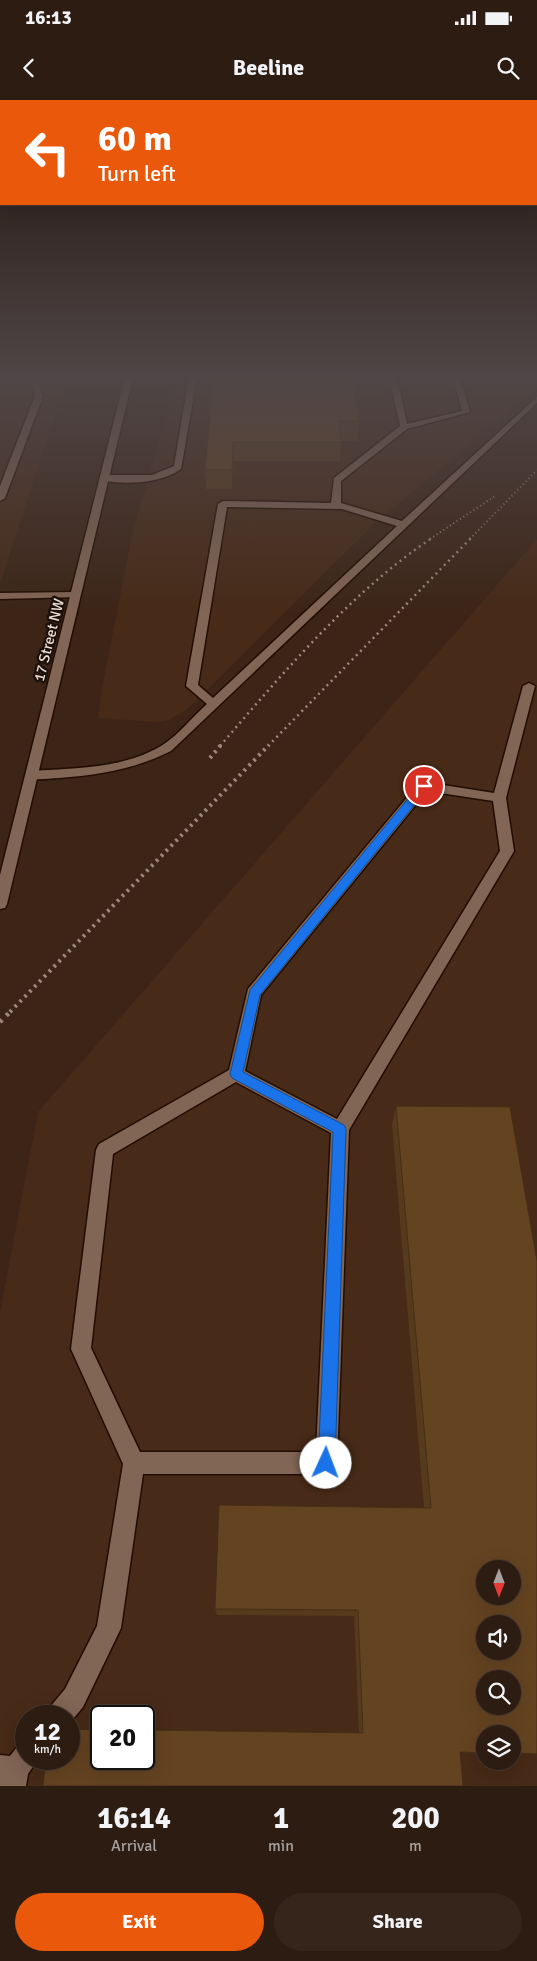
<!DOCTYPE html>
<style>
body{margin:0;font-family:Signika,sans-serif;background:#35251a;color:#f1f3f6;height:100vh;display:flex;flex-direction:column;font-size:19px;white-space:nowrap}
*{box-sizing:border-box;margin:0}
p{font-size:16px;color:#a7a19f}
.icon{flex:none;width:28px;height:28px;fill:none;stroke:currentColor;stroke-width:2;stroke-linecap:round;stroke-linejoin:round}
.map{position:relative;height:1686px;overflow:hidden}
.drawer{display:flex;flex-direction:column;background:#2d1c11;flex:1}
.drawer>*{flex:none}
.hud{position:absolute;left:0px;top:0px;width:538px;height:105px;box-shadow:0 5px 20px #0002,0 0 0 1px #483a31;background:#ea580c;color:#fff;overflow:hidden}
.needle{width:32px;rotate:180deg}
.controls{position:absolute;left:476px;top:1460px;display:grid;gap:10px}
.controls a{display:grid;place-items:center;width:45px;height:45px;border-radius:50%;background:#2d1c11;box-shadow:0 5px 20px #0002,0 0 0 1px #483a31;font-size:25px}
.speed{position:absolute;left:15px;top:1605px;display:flex;gap:10px;font-size:25px;font-weight:700;text-align:center}
.speed>*{display:grid;place-content:center;width:65px;height:65px;border-radius:50%;background:#2d1c11;box-shadow:0 5px 20px #0002,0 0 0 1px #483a31;line-height:1}
.speed small{font-size:12px;font-weight:400}
.speed .limit{border:2px solid #111;border-radius:8px;background:#fff;color:#111}
.pin{position:absolute;display:grid;place-items:center;width:42px;height:42px;color:#fff;margin:-21px;border:2px solid #fff;border-radius:50%;box-shadow:0 1px 5px #0007}
.me{position:absolute;width:55px;margin:-28px;rotate:2deg;stroke-linejoin:round;filter:drop-shadow(0 0 4px #0008)}
.turn{display:flex;align-items:center;gap:18px;height:105px;padding:0 15px;font-size:22px}
.turn .icon{width:65px;height:65px;stroke-width:2.5}
.turn b{display:block;font-size:35px;line-height:42px}
.eta{display:flex;justify-content:space-evenly;align-items:center;height:85px;text-align:center}
.eta b{font-size:30px;font-weight:800;line-height:35px}
.primary-button{display:flex;gap:10px;margin-top:auto;padding:10px 15px}
.primary-button a{flex:1;height:58px;border-radius:30px;background:#ea580c;color:#fff;font-size:20px;font-weight:800;line-height:58px;text-align:center}
.primary-button a+a{background:#35251a;color:#f1f3f6}
.status{display:flex;justify-content:space-between;align-items:center;height:35px;padding:0 25px;background:#2d1c11;direction:ltr}
.status svg{height:14px;fill:currentColor}
header{display:flex;justify-content:space-between;align-items:center;height:65px;padding:0 15px;background:#2d1c11;font-size:22px;font-weight:800}
.map>svg:first-child{display:block}
</style>
<div class="status"><b>16:13</b><svg viewBox="0 0 49 12"><path d="M0 12V9h3v3zM5 12V6h3v6zM10 12V3h3v9zM15 12V0h3v12zM26 1h20v11H26zM47 4h2v5h-2z"/></svg></div>
<header><svg class="icon" aria-label="back" viewBox="0 0 24 24"><path d="M15 5l-7 7 7 7"/></svg>Beeline<svg class="icon" aria-label="search" viewBox="0 0 24 24"><circle cx="10" cy="10" r="6"/><path d="M15 15l6 6"/></svg></header>
<div class="map">
<svg width="537" height="1686" viewBox="0 0 537 1686">
<rect width="100%" height="100%" fill="#3c2517"/>
<g fill="#472a17" fill-rule="evenodd">
<polygon points="0,277 57,277 64,288 0,484"/>
<polygon points="177,277 537,277 537,289 374,424 188,609 169,620 156,622 98,618 102,588 132,435"/>
<path d="M 537,439 L 537,1686 L 0,1686 L 0,1212 L 38,1012 ZM 485,1469 L 512,1469 L 512,1496 L 485,1496 ZM 485,1524 L 512,1524 L 512,1551 L 485,1551 ZM 485,1579 L 512,1579 L 512,1606 L 485,1606 ZM 26,1616 L 69,1616 L 69,1659 L 26,1659 ZM 101,1616 L 144,1616 L 144,1659 L 101,1659 ZM 485,1634 L 512,1634 L 512,1661 L 485,1661 Z"/>
</g>
<g fill="none" stroke-linecap="round" stroke-linejoin="round">
<g stroke="#220d02" stroke-width="3">
<g id="lane">
<polygon points="29,277 36,277 43,296 5,398 0,401 0,386 35,296"/>
<path d="M 189,277 L 197,277 L 181,369 C 160,384 125,385 100,380 L 100,376 L 103,375 L 152,375 L 174,366 Z"/>
<path d="M 389,277 L 397,277 L 407,324 L 462,311 L 453,277 L 460,277 L 470,312 L 407,329 L 341,381 L 341,403 L 402,421 L 537,297 L 537,303 L 171,651 C 135,669 99,675 59,678 C 49,678 37,681 27,678 L 26,675 L 27,672 L 32,671 C 75,668 122,669 161,646 C 178,636 192,617 207,604 L 186,586 L 218,404 L 223,401 L 331,403 L 334,378 L 400,326 ZM 227,407 L 342,409 L 397,426 L 213,598 L 198,585 Z"/>
<polygon points="75,492 80,495 79,497 0,499 0,493"/>
<path d="M 529,583 L 535,586 L 506,698 L 514,751 L 349,1030 L 337,1363 L 334,1371 L 326,1374 L 143,1374 L 121,1528 L 83,1607 L 69,1624 L 69,1616 L 47,1616 L 50,1607 L 65,1589 L 97,1526 L 123,1364 L 71,1249 L 96,1050 L 99,1044 L 229,970 L 248,889 L 419,683 L 424,682 L 494,693 L 523,586 ZM 427,691 L 493,701 L 500,751 L 337,1019 L 245,971 L 261,895 ZM 236,982 L 331,1033 L 316,1352 L 140,1352 L 91,1248 L 113,1054 Z"/>
<polygon points="26,1643 26,1659 38,1659 28,1674 26,1686 0,1686 0,1655 10,1656 17,1647"/>
</g>
</g>
<g stroke="#220d02" stroke-width="3">
<polygon id="secondary" points="125,277 133,277 7,804 5,808 0,809 0,775"/>
</g>
<g stroke="#220d02" stroke-width="3">
<polygon id="primary" points="129,277 137,277 130,286 124,286 123,284"/>
</g>
<use href="#lane" fill="#816555" fill-rule="evenodd"/>
<use href="#secondary" fill="#816555" fill-rule="evenodd"/>
<use href="#primary" fill="#bc7969" fill-rule="evenodd"/>
<g stroke="#9d897e" stroke-width="2" stroke-dasharray="1 3" stroke-linecap="butt">
<polyline points="430,439 495,396"/>
<polyline points="470,439 537,370"/>
</g>
<g stroke="#9d897e" stroke-width="2.5" stroke-dasharray="2 4" stroke-linecap="butt">
<path d="M 220,646 C 282,574 352,491 432,438"/>
<polyline points="268,646 471,438"/>
</g>
<g stroke="#9d897e" stroke-width="4" stroke-dasharray="2.5 4.5" stroke-linecap="butt">
<polyline points="210,658 221,645"/>
<polyline points="10,912 269,645"/>
</g>
<polyline stroke="#9d897e" stroke-width="4.5" stroke-dasharray="3 6" stroke-linecap="butt" points="0,922 11,911"/>
</g>
<g fill="#563a1c">
<polygon points="214,276 359,321 358,341 341,341 340,361 234,361 232,389 206,389 205,370"/>
<polygon points="396,1006 537,1654 359,1633 354,1516 217,1515 215,1509 424,1408 392,1025"/>
</g>
<polygon fill="#462f17" points="233,342 234,361 232,389 232,370"/>
<g fill="#644321" stroke="#462f17" fill-rule="evenodd">
<polygon points="214,276 352,276 359,321 339,321 341,342 233,342 232,370 205,370"/>
<path d="M 396,1006 L 510,1007 L 537,1161 L 537,1654 L 512,1653 L 512,1634 L 485,1634 L 485,1653 L 460,1652 L 463,1686 L 43,1686 L 46,1659 L 69,1659 L 69,1629 L 101,1630 L 101,1659 L 144,1659 L 144,1630 L 363,1633 L 358,1510 L 215,1509 L 219,1405 L 431,1408 ZM 485,1469 L 512,1469 L 512,1496 L 485,1496 ZM 485,1524 L 512,1524 L 512,1551 L 485,1551 ZM 485,1579 L 512,1579 L 512,1606 L 485,1606 Z"/>
</g>
<linearGradient id="sky" x2="0" y2="1"><stop stop-color="#21140d"/><stop offset="0.54" stop-color="#504647"/><stop offset="1" stop-color="#504647" stop-opacity="0"/></linearGradient>
<rect width="537" height="513" fill="url(#sky)"/>
<polygon fill="#1a73e8" stroke="#114b97" points="424,682 428,683 428,688 260,895 243,972 344,1025 346,1029 335,1363 332,1369 326,1372 320,1369 318,1363 333,1032 232,978 230,974 250,890 421,683"/>
<g text-anchor="middle" dominant-baseline="central" stroke-width="5" stroke-linejoin="round" paint-order="stroke">
<g font-size="15" fill="#edddd4" stroke="#1c110b">
<text transform="translate(49 540) rotate(-76)">17 Street NW</text>
</g>
</g>
</svg>
<div class="controls">
<a><svg class="needle" viewBox="-14 -14 28 28"><path d="M0-13l5 13h-10z" fill="#e53935"/><path d="M0 13l5-13h-10z" fill="#a7a19f"/></svg></a>
<a><svg class="icon" aria-label="sound" viewBox="0 0 24 24"><path d="M4 9h4l5-4v14l-5-4H4zM17 9q2 3 0 6"/></svg></a>
<a><svg class="icon" aria-label="search" viewBox="0 0 24 24"><circle cx="10" cy="10" r="6"/><path d="M15 15l6 6"/></svg></a>
<a><svg class="icon" aria-label="layers" viewBox="0 0 24 24"><path d="M12 4l9 5-9 5-9-5zM3 14l9 5 9-5"/></svg></a>
</div>
<div class="speed"><div>12<small>km/h</small></div><div class="limit">20</div></div>
<div class="pin" style="left:424px;top:686px;background:#d93025"><svg class="icon" aria-label="arrive" viewBox="0 0 24 24"><path d="M6 21V4h12l-3 4 3 4H6"/></svg></div>
<svg class="me" style="left:326px;top:1363px" viewBox="-20 -20 40 40"><circle r="19" fill="#fff"/><path d="M0-13L10 11 0 6-10 11z" fill="#1a73e8"/></svg>
<div class="hud">
<div class="turn"><svg class="icon" aria-label="left" viewBox="0 0 24 24"><path d="M17 20v-9H6M10 6l-5 5 5 5"/></svg><div><b>60 m</b>Turn left</div></div>
</div>
</div>
<section class="drawer">
<div class="eta">
<div><b>16:14</b><p>Arrival</p></div>
<div><b>1</b><p>min</p></div>
<div><b>200</b><p>m</p></div>
</div>
<div class="primary-button"><a>Exit</a><a>Share</a></div>
</section>
